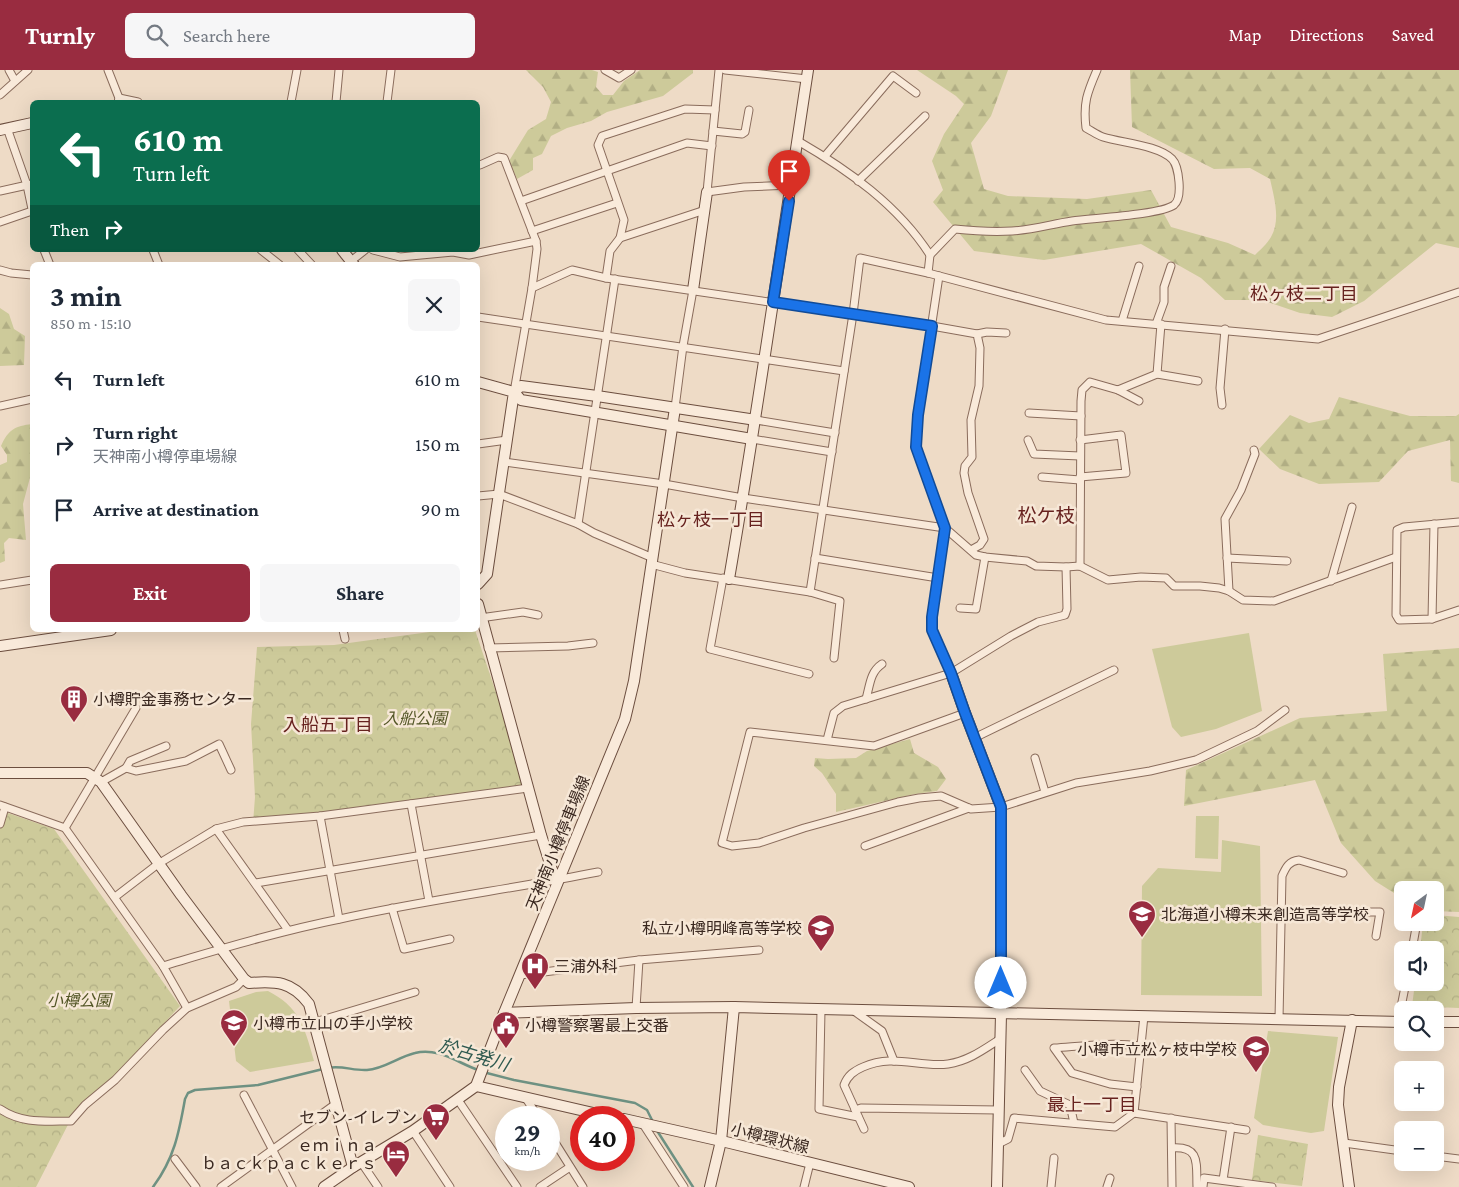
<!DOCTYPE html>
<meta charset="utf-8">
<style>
body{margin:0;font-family:"Crimson Pro","Noto Sans JP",serif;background:#f6f6f7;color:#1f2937;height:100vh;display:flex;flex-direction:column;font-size:19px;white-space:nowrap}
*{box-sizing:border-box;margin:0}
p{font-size:16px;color:#747a83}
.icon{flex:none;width:28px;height:28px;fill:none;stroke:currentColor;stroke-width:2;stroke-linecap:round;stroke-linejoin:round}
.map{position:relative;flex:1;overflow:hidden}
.sheet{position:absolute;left:30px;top:192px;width:450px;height:370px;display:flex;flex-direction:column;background:#fff;border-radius:8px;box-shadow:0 5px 20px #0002}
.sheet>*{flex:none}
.guide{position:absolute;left:30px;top:30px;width:450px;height:152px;border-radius:8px;box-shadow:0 5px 20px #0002;background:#0b6e4f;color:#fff;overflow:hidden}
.needle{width:32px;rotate:213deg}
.tools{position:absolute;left:1394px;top:811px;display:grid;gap:10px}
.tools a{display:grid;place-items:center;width:50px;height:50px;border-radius:8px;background:#fff;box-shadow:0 5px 20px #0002;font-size:25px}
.speed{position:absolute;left:495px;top:1036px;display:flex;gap:10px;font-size:25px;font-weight:700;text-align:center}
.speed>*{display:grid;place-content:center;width:65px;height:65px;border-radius:50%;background:#fff;box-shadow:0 5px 20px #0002;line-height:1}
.speed small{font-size:12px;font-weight:400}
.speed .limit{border:8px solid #d22;background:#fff;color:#111}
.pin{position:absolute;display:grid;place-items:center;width:42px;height:42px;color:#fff;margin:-51px -21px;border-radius:50% 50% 50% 0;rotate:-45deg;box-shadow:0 0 5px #0007}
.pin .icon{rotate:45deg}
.me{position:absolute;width:55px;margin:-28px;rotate:0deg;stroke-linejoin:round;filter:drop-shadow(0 0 4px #0008)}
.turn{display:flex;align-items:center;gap:18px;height:105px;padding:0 20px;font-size:22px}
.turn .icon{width:65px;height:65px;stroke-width:2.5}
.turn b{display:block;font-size:35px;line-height:42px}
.then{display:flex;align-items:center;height:48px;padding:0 20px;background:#0003;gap:10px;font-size:19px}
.round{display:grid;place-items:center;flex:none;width:52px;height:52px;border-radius:8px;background:#f6f6f7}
.overview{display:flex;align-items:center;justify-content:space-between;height:85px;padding:0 20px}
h1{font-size:30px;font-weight:700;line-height:38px}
.button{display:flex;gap:10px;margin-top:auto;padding:10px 20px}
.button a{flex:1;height:58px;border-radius:8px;background:#992c40;color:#fff;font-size:20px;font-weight:700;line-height:58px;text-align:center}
.button a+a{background:#f6f6f7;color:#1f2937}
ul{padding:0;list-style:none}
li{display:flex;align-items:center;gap:15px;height:65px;padding:0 20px}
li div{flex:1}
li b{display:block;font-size:19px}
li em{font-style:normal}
header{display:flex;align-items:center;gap:30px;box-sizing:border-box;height:70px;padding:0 25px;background:#992c40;color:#fff}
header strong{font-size:24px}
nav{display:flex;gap:28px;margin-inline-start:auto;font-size:18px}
.search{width:350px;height:45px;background:#f6f6f7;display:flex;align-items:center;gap:12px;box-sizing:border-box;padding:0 18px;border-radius:8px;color:#747a83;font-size:19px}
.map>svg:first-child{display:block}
</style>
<header>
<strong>Turnly</strong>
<div class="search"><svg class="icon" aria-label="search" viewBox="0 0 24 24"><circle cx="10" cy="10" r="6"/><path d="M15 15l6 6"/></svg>Search here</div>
<nav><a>Map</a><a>Directions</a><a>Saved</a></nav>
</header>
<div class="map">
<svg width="1459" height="1117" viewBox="0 0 1459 1117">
<defs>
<pattern id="forest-firs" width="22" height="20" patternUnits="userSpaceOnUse" patternTransform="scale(1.25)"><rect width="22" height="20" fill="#cdca9a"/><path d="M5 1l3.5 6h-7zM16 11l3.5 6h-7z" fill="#b1ae84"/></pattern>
<pattern id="park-crowns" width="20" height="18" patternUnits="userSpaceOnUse" patternTransform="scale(1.25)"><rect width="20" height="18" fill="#cdca9a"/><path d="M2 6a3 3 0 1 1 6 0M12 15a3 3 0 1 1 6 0" fill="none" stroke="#b1ae84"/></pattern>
</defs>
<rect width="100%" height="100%" fill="#eedbc6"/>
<g fill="#cdca9a">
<polygon points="1249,563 1262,641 1216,659 1181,667 1172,657 1152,579"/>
<polygon points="1196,746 1219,746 1218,789 1195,788"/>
<polygon points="1222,770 1260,776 1262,926 1141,925 1142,816 1158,798 1221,802"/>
<path d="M 268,921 C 300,937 305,959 314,991 L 250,1002 L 236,991 L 229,931 L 256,922 Z"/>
<polygon points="1268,961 1338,967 1324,1061 1311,1063 1263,1055 1254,1048"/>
</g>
<g fill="url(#forest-firs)">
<polygon points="526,0 592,0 598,2 596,17 603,25 613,25 624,11 640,0 693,0 693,3 663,26 607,42 591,51 567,58 551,66 542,84 533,88 533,100 517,109 509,91 528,60 546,49 551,32 543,17"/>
<path d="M 917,0 L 1008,0 L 991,46 L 971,73 L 984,119 L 1008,126 L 1087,129 L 1151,120 L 1171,157 L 1228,173 L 1255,185 C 1260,180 1267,174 1271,167 C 1281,150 1274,127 1270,109 L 1250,98 L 1214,99 L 1132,57 L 1130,0 L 1459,0 L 1459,178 L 1436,173 L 1364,231 L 1332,247 L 1300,243 L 1262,230 L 1225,230 L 1201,208 L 1141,174 L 1044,190 L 974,181 L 933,132 L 943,120 L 932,91 L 944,64 L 964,34 L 956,26 Z"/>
<polygon points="0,238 9,244 14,259 25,266 24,295 0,296"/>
<polygon points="1339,327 1410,346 1456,346 1459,344 1459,413 1451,411 1450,370 1408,381 1379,412 1319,414 1280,399 1259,379 1290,345 1309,353 1329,349"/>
<path d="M 32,354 L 32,400 L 23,434 L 26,470 L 9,468 L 4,473 L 5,491 L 0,493 L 0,395 L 7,392 L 7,385 L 1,376 C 8,360 15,356 32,354 Z"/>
<polygon points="1459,578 1459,842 1435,841 1435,820 1402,820 1402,828 1375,811 1341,773 1315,710 1184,736 1186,700 1300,648 1387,641 1383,584"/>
<polygon points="910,669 914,683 938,697 946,709 937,721 915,724 836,742 836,724 822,703 814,696 815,688 828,689 856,688 867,681"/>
</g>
<g fill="url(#park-crowns)">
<polygon points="444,560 475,560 528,718 253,753 255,727 251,654 257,577 334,575"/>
<polygon points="5,742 54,759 180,936 123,998 74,1043 36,1117 0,1117 0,754"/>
<polygon points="1435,845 1459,847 1459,938 1412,936 1415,913 1435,912 1435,880 1420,880 1423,853 1435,852"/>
<polygon points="1258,1065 1308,1074 1302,1116 1252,1110"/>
</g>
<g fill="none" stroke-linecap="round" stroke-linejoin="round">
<g stroke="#6e9182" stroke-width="2.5">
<path d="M 328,998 C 341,995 354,1001 367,1000 C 384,999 398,987 415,983 C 438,977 458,993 478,1000"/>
<polyline points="483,1002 514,1010 635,1033 647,1040 653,1052"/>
<polyline points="656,1059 693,1117"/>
<path d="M 153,1117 C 174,1089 179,1063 185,1029 L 188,1023 L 195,1020 L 258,1015 L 323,999"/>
</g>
<g stroke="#8a6c5c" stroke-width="9">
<g id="street">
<polyline points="9,0 15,11"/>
<polyline points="108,0 119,28 118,32"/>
<polyline points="605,0 619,8 631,0"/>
<polyline points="719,0 707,122 744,117 791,115"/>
<polyline points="725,0 807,9"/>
<polyline points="0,25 28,0"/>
<polyline points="119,28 138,32"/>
<polyline points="291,32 297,0"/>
<polyline points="336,32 339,0"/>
<polyline points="387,32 391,0"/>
<polyline points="7,58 27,115 32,139"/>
<polyline points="713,61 742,64 745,62 749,40"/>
<path d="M 798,71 C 848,100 898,135 930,185 L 928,203"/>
<polyline points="825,86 893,6 916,23"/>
<polyline points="478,94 480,95 498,87 504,88 536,171 537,179 532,218 514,322"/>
<polyline points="858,111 925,46"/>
<polyline points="0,121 32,114"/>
<polyline points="521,131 687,73 712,76"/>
<polyline points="0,152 32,141"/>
<polyline points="532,161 617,133"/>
<polyline points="620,168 624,150 598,75 602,66 685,39 715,40"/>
<polyline points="44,180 50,195"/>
<polyline points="153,180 159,195"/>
<polyline points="261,180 280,195"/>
<polyline points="298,180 312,195"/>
<polyline points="373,180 400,187 453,182 469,185 536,171"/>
<path d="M 930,185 L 955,159 C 974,161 993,162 1012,161 C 1033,160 1052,154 1072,151 C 1092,148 1160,145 1174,135 C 1183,128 1179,96 1172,89 C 1158,75 1122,73 1103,67 C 1097,65 1092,61 1086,58 C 1083,33 1087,23 1097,0"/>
<polyline points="351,191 365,180"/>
<polyline points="0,200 11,203 32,205"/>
<polyline points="939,206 918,345 916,377 945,458 932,547 932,560 951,603"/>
<polyline points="606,208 610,181 620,168 705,140"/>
<polyline points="532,218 572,200 606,208 932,256 977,264 980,278 979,316 971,350 972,387 965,396 964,403 968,423 984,469 980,475 971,480"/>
<polyline points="478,247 844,301"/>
<polyline points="1122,251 1139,196"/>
<polyline points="1156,254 1164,232 1164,217 1171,196"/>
<polyline points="977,264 987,262 1006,263"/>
<polyline points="1157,304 1161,254"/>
<polyline points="1118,320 1139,331"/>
<polyline points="1222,335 1220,318 1225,259"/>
<polyline points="0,336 32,329"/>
<polyline points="675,338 683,276 693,220"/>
<polyline points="1029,343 1081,346"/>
<polyline points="756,350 835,363"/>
<polyline points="752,369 832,382"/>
<polyline points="1028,370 1034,384 1080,386"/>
<polyline points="478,374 507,370"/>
<polyline points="504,392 664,414 743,428 945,458 976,485 985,487 1027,491 1036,496 1066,497 1080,496 1108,510 1141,507 1166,508 1174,516 1200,516 1219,518 1229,521 1243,530 1274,531 1396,487"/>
<polyline points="1042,407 1080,410"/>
<polyline points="1080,407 1126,403 1121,365 1080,370"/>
<polyline points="478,426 499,424 578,454 594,463 653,488"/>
<polyline points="1459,452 1404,457 1397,460 1396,545 1399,550 1432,549 1459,540"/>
<polyline points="578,454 615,209"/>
<polyline points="815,488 938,508"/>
<polyline points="1227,488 1287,491"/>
<polyline points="651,494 685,503 810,522 840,531 834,588"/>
<polyline points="1080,496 1081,331 1082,320 1090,312 1118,320 1157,304 1198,311"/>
<polyline points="723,508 710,579 809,604"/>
<polyline points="1331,511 1352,437"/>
<polyline points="0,515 32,510"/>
<polyline points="1229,521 1225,449 1241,420 1255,384 1254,380"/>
<polyline points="810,522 853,244 860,188 928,203 1106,250 1318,269 1459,222"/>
<polyline points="960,538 976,539 985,487"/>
<polyline points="480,548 523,542 538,545"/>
<polyline points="1432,549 1434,454"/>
<polyline points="343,560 345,569"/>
<polyline points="488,578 568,576 593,573"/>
<path d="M 866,629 C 870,615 870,602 882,594"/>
<polyline points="965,643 874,676 750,662 722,773 732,776 759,773 804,758 898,732 919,728 941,726 971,739 1001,737 1076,713 1150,701 1196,690 1257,661 1285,640"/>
<polyline points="974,668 1114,600"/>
<polyline points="827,670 834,643 843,636 951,603 1011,566 1038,552 1065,545 1067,539 1066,497"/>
<polyline points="1035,688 1045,722"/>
<polyline points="126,698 130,691 166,676"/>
<polyline points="101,712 126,698 136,701 186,691 219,674 231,700"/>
<polyline points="411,734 429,831"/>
<polyline points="0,735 65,758 163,896 187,938"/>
<polyline points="320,746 339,849"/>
<polyline points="0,754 5,737"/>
<polyline points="65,758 136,638"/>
<polyline points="216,759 288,860"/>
<polyline points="865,776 969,738"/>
<polyline points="256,813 541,765"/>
<polyline points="115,827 158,794 216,759 243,752 320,746 528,718"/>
<polyline points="392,838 404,879 450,869"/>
<polyline points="1280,842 1380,842 1376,866"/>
<polyline points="1412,880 1417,852"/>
<path d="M 163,896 C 221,879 280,861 340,849 C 425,830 512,819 598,802"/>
<polyline points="520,905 639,890 759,880"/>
<polyline points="636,938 639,890"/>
<polyline points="821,940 819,1039 858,1047"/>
<polyline points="854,941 882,961 894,991"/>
<path d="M 1279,949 L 1282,806 C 1286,797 1289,791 1299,790 L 1343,803"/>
<polyline points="315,952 415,922"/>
<polyline points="1398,952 1406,912"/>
<polyline points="1025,1000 1040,1021 1070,1035 1074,1053"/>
<path d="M 1137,1017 L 1110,1014 L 1072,1003 L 1054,978 C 1083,976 1112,972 1140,976"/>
<polyline points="244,1025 292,1117"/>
<polyline points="525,1027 539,1048"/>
<polyline points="458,1030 517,1117"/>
<path d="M 0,1039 C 22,1054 45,1051 71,1051 L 85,1035 L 115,1010 L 163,960 L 187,938 L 236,917 L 244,909"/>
<polyline points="855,1040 861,1038 998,1040"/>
<polyline points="1134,1043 1144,946"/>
<polyline points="1171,1048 1172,1117"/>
<polyline points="643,1054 684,1117"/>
<path d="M 864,1059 L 844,1015 C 848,1005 854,1001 863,997 C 894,983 919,998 948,994 C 968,991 983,980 1000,969"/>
<polyline points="413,1061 450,1117"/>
<polyline points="549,1063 583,1117"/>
<polyline points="1344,1073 1402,1081"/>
<polyline points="998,1074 1008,1069 1014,1048 1115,1057 1134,1043 1246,1060"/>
<path d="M 1172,1078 C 1201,1076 1196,1094 1197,1117"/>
<polyline points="1435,1086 1459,1089"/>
<polyline points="175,1089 196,1117"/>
<polyline points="361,1092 378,1117"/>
<polyline points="1223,1110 1231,1057"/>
<polyline points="221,1117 337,1033"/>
<polyline points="540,1117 570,1097"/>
<polyline points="804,1117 810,1093"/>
<polyline points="1051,1117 1054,1088"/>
<polyline points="1107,1117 1110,1108"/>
<polyline points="1203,1117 1204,1108 1272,1117"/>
</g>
</g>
<g stroke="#6c4e3f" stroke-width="12">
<g id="secondary">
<polyline points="0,60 32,53"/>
<polyline points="342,180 354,195"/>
<polyline points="693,220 707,122"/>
<polyline points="478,312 514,322 487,504 478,514"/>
<polyline points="752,369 521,330 514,322 521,316 597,326 756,350"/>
<path d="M 729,509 C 758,340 782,170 808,0"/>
<polyline points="478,534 541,765 552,800 558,810"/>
<polyline points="0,576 111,560"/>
<polyline points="951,603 965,643 1001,737 1001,944 997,1117"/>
<path d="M 0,703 L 87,703 L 101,712 L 181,825 L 244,909 L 249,913 C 276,911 292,911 309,934 L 353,1097"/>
<polyline points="504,943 636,938 734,937 1402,952"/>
<polyline points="1435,952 1459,952"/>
<polyline points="476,1016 615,1048"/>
<polyline points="624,1049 730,1073 909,1117"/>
<polyline points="324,1117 353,1097 413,1061 476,1016 504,943 625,649 634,611 675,338"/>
<polyline points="710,1117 721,1071 734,937"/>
<polyline points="1349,1117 1338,1035 1339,1017 1352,950"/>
</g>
</g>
<use href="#street" stroke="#f9eada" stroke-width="7"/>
<use href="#secondary" stroke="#f9eada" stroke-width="10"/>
</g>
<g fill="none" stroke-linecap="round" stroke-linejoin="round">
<g stroke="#114b97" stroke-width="12">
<polyline id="route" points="789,131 773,232 932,256 918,345 916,377 945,458 932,547 932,560 951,603 965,643 1001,737 1001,913"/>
</g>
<use href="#route" stroke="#1a73e8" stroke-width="9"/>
</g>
<defs>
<g id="building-pin" transform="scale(1.4375)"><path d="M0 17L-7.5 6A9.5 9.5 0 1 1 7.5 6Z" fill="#992c40" stroke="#f6e7d6"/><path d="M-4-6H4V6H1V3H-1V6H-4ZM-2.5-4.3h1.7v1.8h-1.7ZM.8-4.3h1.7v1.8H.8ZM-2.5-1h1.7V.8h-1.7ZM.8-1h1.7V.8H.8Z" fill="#fff"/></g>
<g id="school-pin" transform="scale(1.4375)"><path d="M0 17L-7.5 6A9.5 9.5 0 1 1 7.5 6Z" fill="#992c40" stroke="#f6e7d6"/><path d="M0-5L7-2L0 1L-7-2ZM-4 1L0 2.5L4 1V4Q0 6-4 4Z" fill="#fff"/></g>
<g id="hospital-pin" transform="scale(1.4375)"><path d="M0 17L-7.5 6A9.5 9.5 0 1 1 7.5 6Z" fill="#992c40" stroke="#f6e7d6"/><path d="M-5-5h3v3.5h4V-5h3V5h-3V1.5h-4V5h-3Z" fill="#fff"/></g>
<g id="civic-pin" transform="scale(1.4375)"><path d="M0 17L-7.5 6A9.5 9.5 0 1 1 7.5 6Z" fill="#992c40" stroke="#f6e7d6"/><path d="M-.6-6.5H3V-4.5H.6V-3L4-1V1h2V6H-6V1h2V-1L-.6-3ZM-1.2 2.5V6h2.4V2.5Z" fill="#fff"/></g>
<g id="supermarket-pin" transform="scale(1.4375)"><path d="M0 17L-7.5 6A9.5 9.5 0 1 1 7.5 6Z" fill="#992c40" stroke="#f6e7d6"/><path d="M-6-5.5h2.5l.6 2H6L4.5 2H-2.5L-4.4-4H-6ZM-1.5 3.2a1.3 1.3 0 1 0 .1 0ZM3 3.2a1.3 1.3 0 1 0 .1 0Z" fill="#fff"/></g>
<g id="hotel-pin" transform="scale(1.4375)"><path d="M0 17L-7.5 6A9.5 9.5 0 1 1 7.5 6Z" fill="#992c40" stroke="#f6e7d6"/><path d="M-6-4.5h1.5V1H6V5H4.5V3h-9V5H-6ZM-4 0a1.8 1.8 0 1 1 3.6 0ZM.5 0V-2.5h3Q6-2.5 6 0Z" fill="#fff"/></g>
</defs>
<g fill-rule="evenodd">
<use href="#building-pin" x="74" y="629"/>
<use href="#school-pin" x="1142" y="844"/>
<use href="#school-pin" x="821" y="858"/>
<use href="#hospital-pin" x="535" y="896"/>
<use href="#school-pin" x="234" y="953"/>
<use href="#civic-pin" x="506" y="955"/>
<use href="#school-pin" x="1256" y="979"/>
<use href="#supermarket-pin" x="436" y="1047"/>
<use href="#hotel-pin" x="396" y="1084"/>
</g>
<g text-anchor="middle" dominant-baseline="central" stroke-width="5" stroke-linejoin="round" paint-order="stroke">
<g font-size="16" fill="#3a2820" stroke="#f6e7d6" text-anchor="start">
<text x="93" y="629">小樽貯金事務センター</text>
<text x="1161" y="844">北海道小樽未来創造高等学校</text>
<text x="802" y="858" text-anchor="end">私立小樽明峰高等学校</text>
<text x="554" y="896">三浦外科</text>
<text x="253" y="953">小樽市立山の手小学校</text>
<text x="525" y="955">小樽警察署最上交番</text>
<text x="1237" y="979" text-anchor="end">小樽市立松ヶ枝中学校</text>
<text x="417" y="1047" text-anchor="end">セブン-イレブン</text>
<text x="377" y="1075" text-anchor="end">ｅｍｉｎａ<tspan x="377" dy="18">ｂａｃｋｐａｃｋｅｒｓ</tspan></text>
</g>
<g font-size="16" font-style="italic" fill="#535626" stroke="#f6e7d6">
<text x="415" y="648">入船公園</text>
<text x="79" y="930">小樽公園</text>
</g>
<g font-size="16" fill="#3a2820" stroke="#f6e7d6">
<text transform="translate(558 773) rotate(-68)">天神南小樽停車場線</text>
<text transform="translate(770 1068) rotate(14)">小樽環状線</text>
</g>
<g font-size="18" fill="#67221f" stroke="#f6e7d6">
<text x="1304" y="224">松ヶ枝二丁目</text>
<text x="711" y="450">松ヶ枝一丁目</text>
<text x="328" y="655">入船五丁目</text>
<text x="1092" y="1035">最上一丁目</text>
</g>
<g font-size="18" font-style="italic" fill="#2f5a50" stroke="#f6e7d6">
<text transform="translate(474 985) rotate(17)">於古発川</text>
</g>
<g font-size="19" fill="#67221f" stroke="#f6e7d6">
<text x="1046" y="445">松ケ枝</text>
</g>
</g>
</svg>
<div class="tools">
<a><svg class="needle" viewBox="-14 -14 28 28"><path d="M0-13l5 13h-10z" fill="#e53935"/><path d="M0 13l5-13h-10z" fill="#747a83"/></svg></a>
<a><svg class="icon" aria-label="sound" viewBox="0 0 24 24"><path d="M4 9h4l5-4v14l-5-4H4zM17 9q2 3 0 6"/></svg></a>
<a><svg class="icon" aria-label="search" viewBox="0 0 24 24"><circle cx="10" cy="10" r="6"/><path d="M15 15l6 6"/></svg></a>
<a>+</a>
<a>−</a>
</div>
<div class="speed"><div>29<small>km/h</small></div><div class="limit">40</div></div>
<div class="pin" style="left:789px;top:131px;background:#d93025"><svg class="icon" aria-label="arrive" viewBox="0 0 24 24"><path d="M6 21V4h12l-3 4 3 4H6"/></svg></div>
<svg class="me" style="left:1001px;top:913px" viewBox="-20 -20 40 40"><circle r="19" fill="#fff"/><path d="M0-13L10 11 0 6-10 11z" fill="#1a73e8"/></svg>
<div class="guide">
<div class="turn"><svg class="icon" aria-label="left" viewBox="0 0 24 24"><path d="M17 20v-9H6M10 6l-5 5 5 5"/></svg><div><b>610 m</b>Turn left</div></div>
<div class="then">Then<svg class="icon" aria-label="right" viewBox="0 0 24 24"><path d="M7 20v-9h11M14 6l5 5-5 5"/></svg></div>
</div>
<section class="sheet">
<div class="overview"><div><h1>3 min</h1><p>850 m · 15:10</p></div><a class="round"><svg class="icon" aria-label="close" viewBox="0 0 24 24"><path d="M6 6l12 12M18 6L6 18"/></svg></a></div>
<ul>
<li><svg class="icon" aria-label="left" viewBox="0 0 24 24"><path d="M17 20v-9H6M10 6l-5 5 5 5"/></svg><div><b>Turn left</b></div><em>610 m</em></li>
<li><svg class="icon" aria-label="right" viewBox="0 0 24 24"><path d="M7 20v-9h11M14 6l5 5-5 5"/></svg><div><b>Turn right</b><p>天神南小樽停車場線</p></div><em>150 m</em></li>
<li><svg class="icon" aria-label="arrive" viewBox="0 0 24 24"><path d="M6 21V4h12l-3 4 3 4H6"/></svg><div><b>Arrive at destination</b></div><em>90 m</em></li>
</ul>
<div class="button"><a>Exit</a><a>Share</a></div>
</section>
</div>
